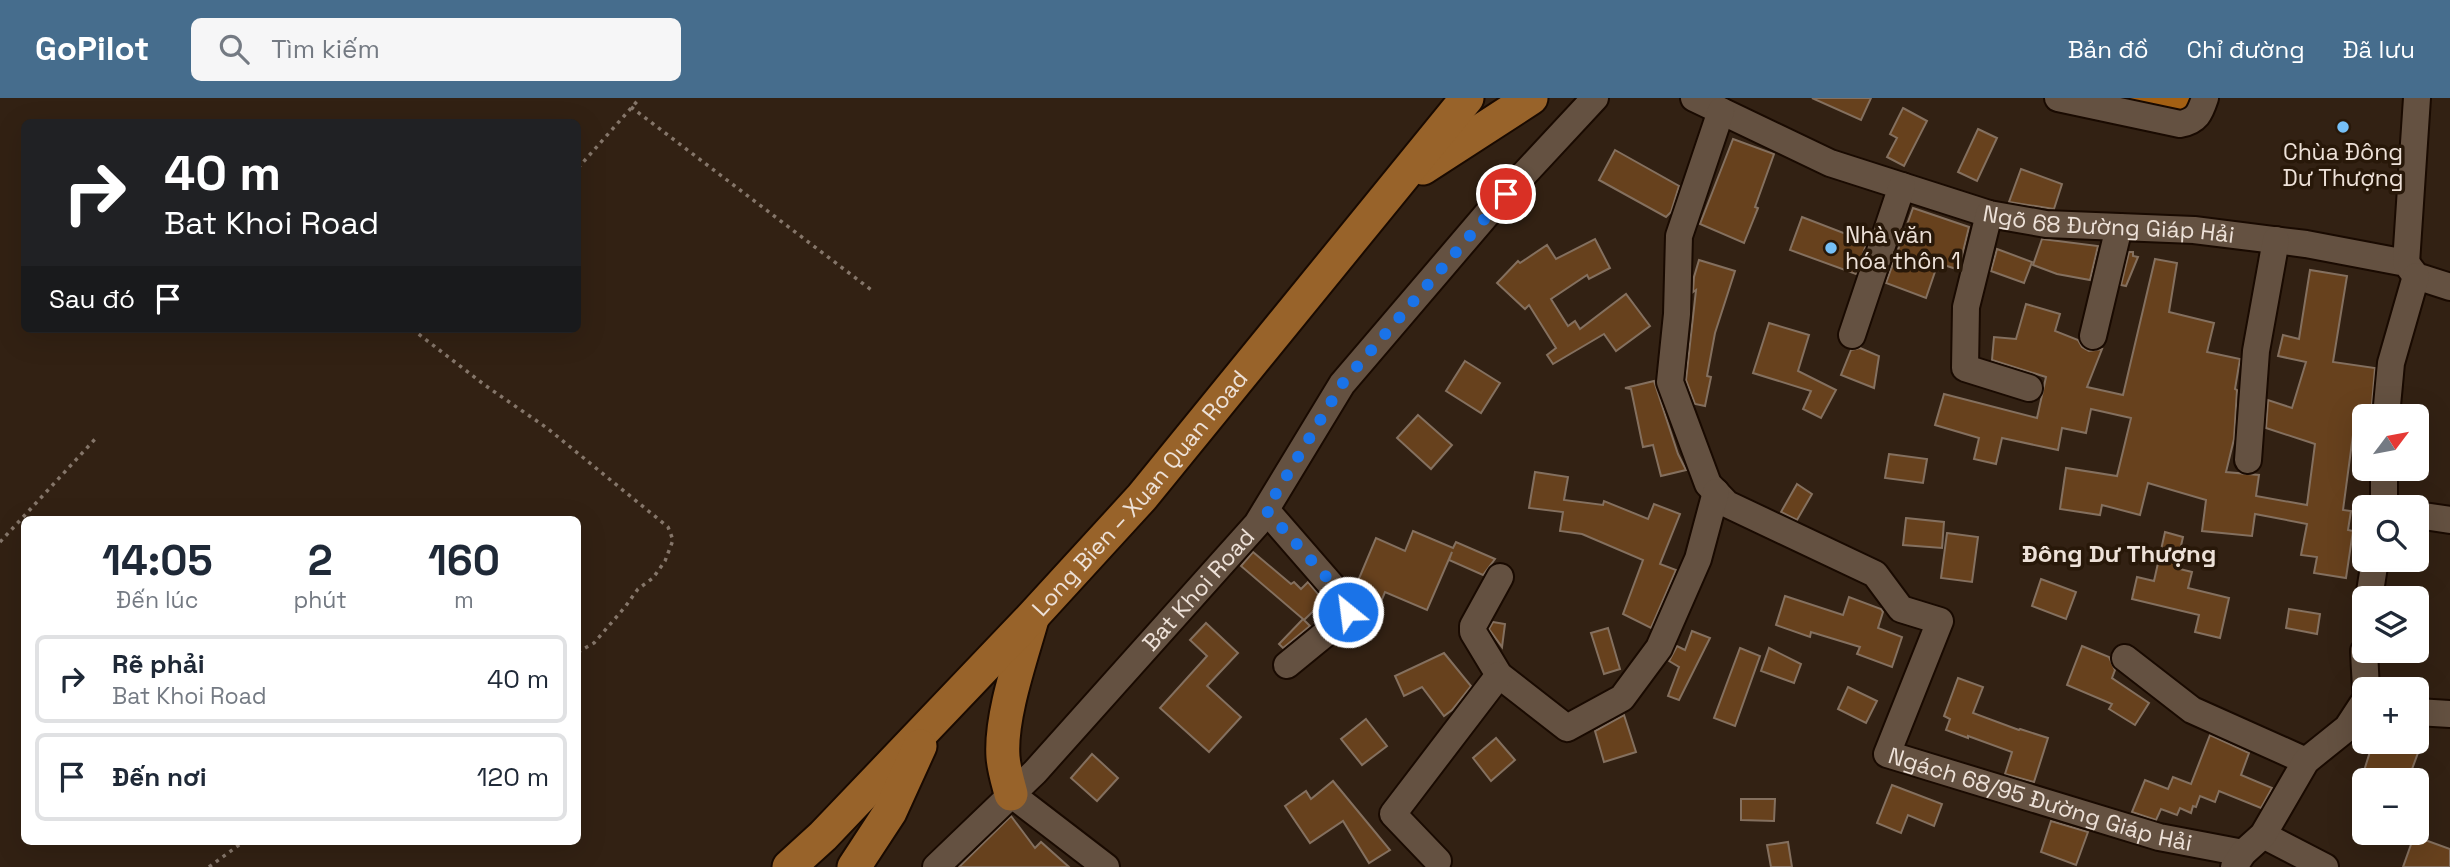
<!DOCTYPE html>
<html lang="vi">
<meta charset="utf-8">
<style>
body{margin:0;font-family:"Space Grotesk",sans-serif;background:#f6f6f7;color:#1f2937;height:100vh;display:flex;flex-direction:column;font-size:26px;white-space:nowrap}
*{box-sizing:border-box;margin:0}
p{font-size:23px;color:#747a83}
.icon{flex:none;width:38px;height:38px;fill:none;stroke:currentColor;stroke-width:2;stroke-linecap:round;stroke-linejoin:round}
.map{position:relative;flex:1;overflow:hidden}
.details{position:absolute;left:21px;top:418px;width:560px;height:329px;display:flex;flex-direction:column;background:#fff;border-radius:10px;box-shadow:0 7px 28px #0002}
.details>*{flex:none}
.guide{position:absolute;left:21px;top:21px;width:560px;height:214px;border-radius:10px;box-shadow:0 7px 28px #0002;background:#202124;color:#fff;overflow:hidden}
.needle{width:46px;rotate:58deg}
.buttons{position:absolute;left:2352px;top:306px;display:grid;gap:14px}
.buttons a{display:grid;place-items:center;width:77px;height:77px;border-radius:10px;background:#fff;box-shadow:0 7px 28px #0002;font-size:35px}
.pin{position:absolute;display:grid;place-items:center;width:60px;height:60px;color:#fff;margin:-30px;border:4px solid #fff;border-radius:50%;box-shadow:0 2px 7px #0007}
.me{position:absolute;width:77px;margin:-38px;rotate:331deg;stroke-linejoin:round;filter:drop-shadow(0 0 5px #0008)}
.turn{display:flex;align-items:center;gap:24px;height:147px;padding:0 28px;font-size:32px}
.turn .icon{width:91px;height:91px;stroke-width:2.5}
.turn b{display:block;font-size:49px;line-height:60px}
.then{display:flex;align-items:center;height:66px;padding:0 28px;background:#0003;gap:14px;font-size:26px}
.eta{display:flex;justify-content:space-evenly;align-items:center;height:119px;text-align:center}
.eta b{font-size:42px;font-weight:700;line-height:49px}
ul{padding:0;list-style:none}
li{display:flex;align-items:center;gap:21px;height:88px;margin:0 14px 10px;padding:0 14px;border:4px solid #e0e1e3;border-radius:10px}
li div{flex:1}
li b{display:block;font-size:26px}
li em{font-style:normal}
header{display:flex;align-items:center;gap:42px;box-sizing:border-box;height:98px;padding:0 35px;background:#466d8d;color:#fff}
header strong{font-size:33px}
nav{display:flex;gap:38px;margin-inline-start:auto;font-size:24px}
.search{width:490px;height:63px;background:#f6f6f7;display:flex;align-items:center;gap:18px;box-sizing:border-box;padding:0 24px;border-radius:10px;color:#747a83;font-size:26px}
.map>svg:first-child{display:block}
</style>
<header>
<strong>GoPilot</strong>
<div class="search"><svg class="icon" aria-label="search" viewBox="0 0 24 24"><circle cx="10" cy="10" r="6"/><path d="M15 15l6 6"/></svg>Tìm kiếm</div>
<nav><a>Bản đồ</a><a>Chỉ đường</a><a>Đã lưu</a></nav>
</header>
<div class="map">
<svg width="2450" height="769" viewBox="0 0 2450 769">
<rect width="100%" height="100%" fill="#322113"/>
<polygon fill="#a46013" points="2093,0 2195,0 2191,8 2177,16"/>
<g fill="#67411d" stroke="#84705f" stroke-width="2">
<polygon points="1812,0 1871,0 1861,22"/>
<polygon points="1903,10 1927,23 1904,68 1887,59 1897,40 1890,36"/>
<polygon points="1978,31 1997,40 1977,83 1958,74"/>
<polygon points="1733,41 1774,56 1755,109 1758,110 1744,145 1700,126"/>
<polygon points="1615,52 1679,88 1671,114 1666,119 1599,82"/>
<polygon points="2021,71 2062,86 2054,111 2009,104"/>
<polygon points="1913,110 1969,129 1961,162 1960,161 1956,171 1938,165 1926,200 1886,185"/>
<polygon points="1802,119 1867,144 1856,176 1790,152"/>
<polygon points="1595,141 1610,170 1589,181 1587,177 1551,201 1568,228 1575,223 1580,231 1626,196 1650,228 1616,253 1604,236 1553,266 1547,257 1556,250 1529,207 1525,211 1497,185 1518,163 1520,165 1547,147 1556,161"/>
<polygon points="2042,141 2098,148 2090,182 2057,176 2033,167"/>
<polygon points="1997,151 2032,164 2024,185 1991,173"/>
<polygon points="2129,154 2133,154 2133,158 2138,159 2126,188 2121,187"/>
<polygon points="2155,161 2177,165 2169,214 2214,225 2207,254 2240,261 2235,291 2237,292 2234,341 2226,374 2259,377 2256,398 2307,407 2315,346 2266,330 2268,302 2292,310 2306,264 2278,258 2283,237 2299,241 2310,172 2347,178 2333,264 2375,270 2371,318 2364,318 2364,339 2353,337 2343,412 2351,413 2348,432 2353,433 2346,480 2314,475 2317,459 2301,457 2307,426 2255,416 2252,438 2202,433 2206,402 2148,385 2140,417 2102,407 2100,417 2060,411 2066,370 2117,378 2131,320 2091,311 2086,335 2062,330 2058,352 2002,340 1996,366 1974,361 1979,340 1935,327 1944,296 2037,320 2046,279 1992,262 1994,239 2016,241 2026,206 2060,216 2055,233 2078,242 2082,249 2089,253 2102,251 2087,289 2123,297"/>
<polygon points="1699,162 1735,173 1715,235 1707,278 1711,279 1705,308 1695,306 1686,282 1696,192 1693,194 1694,179"/>
<polygon points="1769,225 1809,237 1798,273 1836,292 1821,320 1803,311 1811,293 1753,275"/>
<polygon points="1860,250 1879,258 1874,290 1841,277 1851,252"/>
<polygon points="1465,263 1500,285 1481,315 1446,293"/>
<polygon points="1654,283 1678,356 1686,372 1661,378 1653,347 1643,349 1631,291 1625,290"/>
<polygon points="1418,317 1452,347 1431,371 1397,340"/>
<polygon points="1889,356 1927,361 1923,385 1885,380"/>
<polygon points="1535,374 1568,379 1564,402 1603,407 1604,403 1648,421 1654,406 1680,416 1660,466 1676,472 1651,530 1623,516 1643,462 1582,436 1560,433 1563,414 1529,410"/>
<polygon points="1797,386 1812,396 1797,422 1781,414"/>
<polygon points="1906,420 1944,424 1942,450 1903,447"/>
<polygon points="1413,433 1453,450 1456,444 1495,461 1483,477 1449,462 1452,454 1427,512 1385,494 1378,511 1362,504 1355,490 1376,440 1405,453"/>
<polygon points="2165,434 2183,439 2176,470 2192,474 2188,490 2229,500 2220,540 2195,534 2199,517 2132,501 2137,479 2154,483"/>
<polygon points="1947,435 1978,439 1972,484 1941,480"/>
<polygon points="1253,454 1291,486 1294,484 1301,491 1308,484 1324,503 1304,522 1310,528 1283,550 1279,546 1303,521 1241,468"/>
<polygon points="2041,481 2076,494 2066,521 2032,508"/>
<polygon points="1785,498 1843,517 1849,499 1881,511 1883,514 1878,530 1902,539 1892,569 1857,556 1860,549 1811,534 1810,539 1776,527"/>
<polygon points="2289,511 2320,516 2317,536 2286,530"/>
<polygon points="1493,524 1505,526 1502,549 1489,531"/>
<polygon points="1206,525 1238,555 1207,588 1241,619 1209,654 1160,610 1207,558 1190,542"/>
<polygon points="1608,530 1620,571 1604,576 1591,535"/>
<polygon points="1692,533 1710,540 1679,602 1668,598 1679,569 1669,563 1677,548 1685,552"/>
<polygon points="2082,548 2109,559 2115,572 2112,580 2149,605 2135,627 2109,611 2112,606 2067,587"/>
<polygon points="1740,550 1760,558 1735,628 1714,620"/>
<polygon points="1769,550 1801,566 1794,585 1761,573"/>
<polygon points="1444,555 1471,588 1452,612 1444,618 1422,589 1404,598 1395,578"/>
<polygon points="1958,580 1983,589 1973,615 2019,632 2020,631 2048,640 2034,684 2005,676 2012,654 1968,638 1968,640 1946,632 1950,621 1944,618"/>
<polygon points="1848,589 1877,603 1866,625 1838,611"/>
<polygon points="1624,617 1636,654 1604,664 1595,633"/>
<polygon points="1366,621 1387,648 1362,667 1341,641"/>
<polygon points="2210,637 2249,655 2241,677 2272,690 2261,710 2219,693 2215,704 2200,698 2196,709 2193,708 2191,715 2180,710 2177,717 2161,711 2156,722 2132,714 2145,682 2168,691 2173,679 2191,686"/>
<polygon points="1496,640 1515,662 1491,683 1473,660"/>
<polygon points="2373,644 2422,644 2408,682 2381,682 2363,676"/>
<polygon points="1092,656 1118,680 1097,703 1071,680"/>
<polygon points="1333,683 1390,752 1369,765 1343,723 1310,745 1285,708 1306,693 1311,701"/>
<polygon points="1892,687 1942,706 1934,728 1908,717 1901,735 1877,725"/>
<polygon points="1741,701 1775,701 1774,723 1741,722"/>
<polygon points="1011,718 1035,750 1041,744 1069,769 959,769"/>
<polygon points="2051,723 2088,734 2076,767 2041,754"/>
<polygon points="2414,738 2450,751 2450,769 2403,769"/>
<polygon points="1788,744 1792,769 1771,769 1767,747"/>
</g>
<g fill="none" stroke-linecap="round" stroke-linejoin="round">
<g stroke="#190a01" stroke-width="30">
<g id="minor">
<path id="s1" d="M 1694,0 L 1830,65 L 1989,116 L 2046,126 L 2194,132 L 2306,146 L 2406,165 L 2416,178 L 2450,189"/>
<path d="M 2058,0 L 2180,26 C 2197,23 2200,15 2205,0"/>
<path id="s2" d="M 1721,13 L 1679,138 L 1677,216 L 1670,284 L 1708,386 L 1727,406 L 1875,476 L 1901,511 L 1940,523 L 1887,656 L 2159,739 L 2243,755"/>
<polyline points="1989,116 1966,209 1965,270 2029,290"/>
<polyline points="2406,165 2417,0"/>
<polyline points="1852,237 1902,88"/>
<polyline points="2093,238 2119,129"/>
<polyline points="2386,318 2391,265 2416,178"/>
<polyline points="2248,362 2256,253 2276,142"/>
<polyline points="2384,410 2384,371"/>
<polyline points="1266,412 1346,504 1347,514 1342,522 1287,567"/>
<polyline points="2417,417 2450,422"/>
<polyline points="1500,479 1473,528 1473,534 1499,577 1567,630 1622,600 1659,550 1698,461 1716,394"/>
<polyline points="2369,500 2375,462"/>
<polyline points="2364,553 2366,592"/>
<polyline points="2125,560 2192,612 2306,663"/>
<polyline points="2417,614 2450,616"/>
<polyline points="1011,696 1106,769"/>
<polyline points="2263,737 2325,769"/>
<polyline points="1438,763 1393,716 1499,577"/>
<path id="s3" d="M 936,769 L 1035,674 L 1257,426 L 1342,286 L 1488,115 L 1595,0"/>
<polyline points="2234,769 2243,755 2263,737 2306,663 2347,630 2364,604"/>
</g>
</g>
<g stroke="#190a01" stroke-width="37">
<g id="major">
<polyline points="1423,70 1531,0"/>
<path d="M 1011,696 C 1008,684 1004,672 1003,659 C 1000,619 1021,560 1032,521"/>
<path id="s4" d="M 789,769 L 823,738 L 1033,518 L 1142,399 L 1467,0"/>
<polyline points="854,769 890,714 920,648"/>
</g>
</g>
<g stroke="#85766a" stroke-width="3.5" stroke-dasharray="3.5 5" stroke-linecap="butt">
<polyline points="631,9 874,194"/>
<polyline points="578,70 640,0"/>
<polyline points="412,231 486,288 547,330 668,429 673,442 665,463 653,480 638,491 625,509 594,545 578,554"/>
<polyline points="0,444 97,339"/>
<polyline points="209,769 243,744"/>
</g>
<use href="#minor" stroke="#645141" stroke-width="26"/>
<use href="#major" stroke="#98632a" stroke-width="33"/>
</g>
<g fill="none" stroke-linecap="round" stroke-linejoin="round">
<polyline stroke="#1a73e8" stroke-width="12" stroke-dasharray="0 21.6" points="1348,514 1346,504 1339,493 1266,412 1342,286 1506,96"/>
</g>
<g fill="#76c0f7" stroke="#281809" stroke-width="2.5">
<circle cx="2343" cy="29" r="7"/>
<circle cx="1831" cy="150" r="7"/>
</g>
<g text-anchor="middle" dominant-baseline="central" stroke-width="7" stroke-linejoin="round" paint-order="stroke">
<g font-size="23" fill="#ede1d8" stroke="#281809">
<text x="2343" y="54">Chùa Đông<tspan x="2343" dy="26">Dư Thượng</tspan></text>
<text x="1845" y="137" text-anchor="start">Nhà văn<tspan x="1845" dy="26">hóa thôn 1</tspan></text>
</g>
<g font-size="23" fill="#ede1d8" stroke="#281809">
<text stroke="none"><textPath href="#s1" startOffset="438">Ngõ 68 Đường Giáp Hải</textPath></text>
<text stroke="none"><textPath href="#s4" startOffset="513">Long Bien – Xuan Quan Road</textPath></text>
<text stroke="none"><textPath href="#s3" startOffset="382">Bat Khoi Road</textPath></text>
<text stroke="none"><textPath href="#s2" startOffset="966">Ngách 68/95 Đường Giáp Hải</textPath></text>
</g>
<g font-size="24" font-weight="bold" fill="#ede1d8" stroke="#281809">
<text x="2119" y="455">Đông Dư Thượng</text>
</g>
</g>
</svg>
<div class="buttons">
<a><svg class="needle" viewBox="-14 -14 28 28"><path d="M0-13l5 13h-10z" fill="#e53935"/><path d="M0 13l5-13h-10z" fill="#747a83"/></svg></a>
<a><svg class="icon" aria-label="search" viewBox="0 0 24 24"><circle cx="10" cy="10" r="6"/><path d="M15 15l6 6"/></svg></a>
<a><svg class="icon" aria-label="layers" viewBox="0 0 24 24"><path d="M12 4l9 5-9 5-9-5zM3 14l9 5 9-5"/></svg></a>
<a>+</a>
<a>−</a>
</div>
<div class="pin" style="left:1506px;top:96px;background:#d93025"><svg class="icon" aria-label="arrive" viewBox="0 0 24 24"><path d="M6 21V4h12l-3 4 3 4H6"/></svg></div>
<svg class="me" style="left:1348px;top:514px" viewBox="-20 -20 40 40"><circle r="17" fill="#1a73e8" stroke="#fff" stroke-width="3"/><path d="M0-11L8 9 0 5-8 9z" fill="#fff"/></svg>
<div class="guide">
<div class="turn"><svg class="icon" aria-label="right" viewBox="0 0 24 24"><path d="M7 20v-9h11M14 6l5 5-5 5"/></svg><div><b>40 m</b>Bat Khoi Road</div></div>
<div class="then">Sau đó<svg class="icon" aria-label="arrive" viewBox="0 0 24 24"><path d="M6 21V4h12l-3 4 3 4H6"/></svg></div>
</div>
<section class="details">
<div class="eta">
<div><b>14:05</b><p>Đến lúc</p></div>
<div><b>2</b><p>phút</p></div>
<div><b>160</b><p>m</p></div>
</div>
<ul>
<li><svg class="icon" aria-label="right" viewBox="0 0 24 24"><path d="M7 20v-9h11M14 6l5 5-5 5"/></svg><div><b>Rẽ phải</b><p>Bat Khoi Road</p></div><em>40 m</em></li>
<li><svg class="icon" aria-label="arrive" viewBox="0 0 24 24"><path d="M6 21V4h12l-3 4 3 4H6"/></svg><div><b>Đến nơi</b></div><em>120 m</em></li>
</ul>
</section>
</div>
